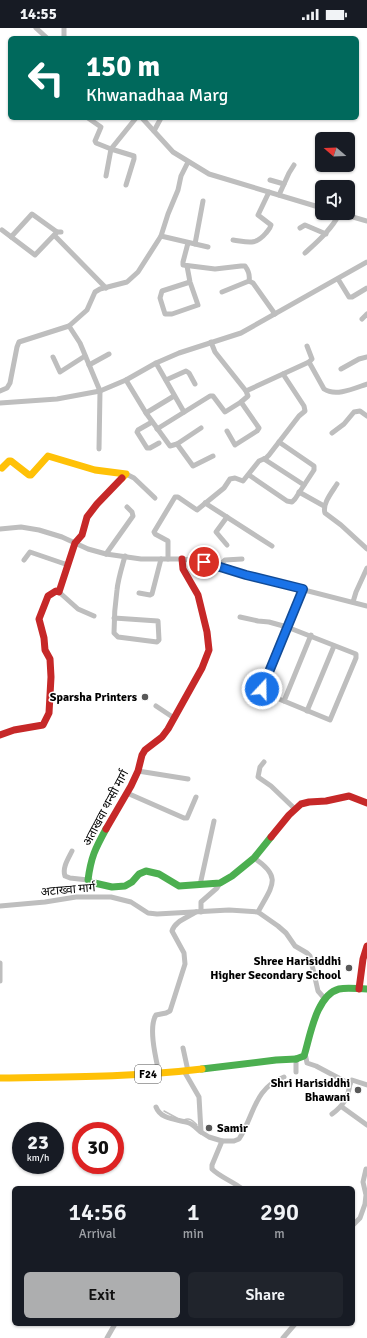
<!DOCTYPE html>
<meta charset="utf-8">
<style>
body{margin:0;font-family:Signika,"Noto Sans Devanagari",sans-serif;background:#20242c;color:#f1f3f6;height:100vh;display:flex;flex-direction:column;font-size:15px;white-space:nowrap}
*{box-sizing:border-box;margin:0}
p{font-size:13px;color:#9ea1a6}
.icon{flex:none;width:22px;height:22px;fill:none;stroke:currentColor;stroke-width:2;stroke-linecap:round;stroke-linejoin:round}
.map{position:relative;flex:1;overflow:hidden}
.panel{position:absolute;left:12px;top:1158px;width:343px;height:140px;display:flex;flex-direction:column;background:#171b24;border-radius:6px;box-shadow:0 1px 3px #0004}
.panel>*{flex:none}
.top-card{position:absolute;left:8px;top:8px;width:351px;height:84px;border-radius:6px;box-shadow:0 1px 3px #0004;background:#00695c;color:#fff;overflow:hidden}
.needle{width:26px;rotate:289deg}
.buttons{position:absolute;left:315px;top:104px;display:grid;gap:8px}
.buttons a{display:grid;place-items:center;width:40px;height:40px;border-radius:6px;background:#171b24;box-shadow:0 1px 3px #0004;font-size:20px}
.speed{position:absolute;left:12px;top:1094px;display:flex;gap:8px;font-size:20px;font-weight:700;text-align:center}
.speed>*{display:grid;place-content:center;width:52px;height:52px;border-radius:50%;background:#171b24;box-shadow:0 1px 3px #0004;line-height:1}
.speed small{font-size:10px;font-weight:400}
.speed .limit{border:6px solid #d22;background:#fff;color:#111}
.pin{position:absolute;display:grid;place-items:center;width:34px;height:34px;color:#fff;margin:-17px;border:2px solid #fff;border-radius:50%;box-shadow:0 1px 4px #0007}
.me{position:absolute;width:44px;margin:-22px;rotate:21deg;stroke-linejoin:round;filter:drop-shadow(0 0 3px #0008)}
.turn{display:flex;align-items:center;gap:14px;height:84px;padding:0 12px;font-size:18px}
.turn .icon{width:52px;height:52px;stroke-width:2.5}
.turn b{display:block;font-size:28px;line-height:34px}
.eta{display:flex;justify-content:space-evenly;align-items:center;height:68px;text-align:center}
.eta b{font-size:24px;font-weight:600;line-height:28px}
.action{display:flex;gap:8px;margin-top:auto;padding:8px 12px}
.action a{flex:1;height:46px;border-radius:6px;background:#adaeaf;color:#111;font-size:16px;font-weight:600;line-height:46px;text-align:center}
.action a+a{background:#20242c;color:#f1f3f6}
.status{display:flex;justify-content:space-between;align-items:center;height:28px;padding:0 20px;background:#171b24;direction:ltr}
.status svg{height:11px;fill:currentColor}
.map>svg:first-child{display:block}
</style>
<div class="status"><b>14:55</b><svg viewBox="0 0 49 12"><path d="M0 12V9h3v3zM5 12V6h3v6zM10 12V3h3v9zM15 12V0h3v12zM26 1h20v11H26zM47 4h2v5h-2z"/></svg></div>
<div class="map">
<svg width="367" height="1310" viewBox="0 0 367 1310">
<rect width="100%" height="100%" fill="#fff"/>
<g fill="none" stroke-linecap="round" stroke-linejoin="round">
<g stroke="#bfbfbf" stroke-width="1.5">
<polyline points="164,1083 177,1090"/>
<path d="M 184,1092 C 190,1089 193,1093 197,1097"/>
</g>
<g stroke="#bebebe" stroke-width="5">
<polyline points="36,0 47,10"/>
<polyline points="64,10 64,0"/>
<polyline points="88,90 101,99 95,113 96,115 111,121 134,128 134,131 126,157"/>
<polyline points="142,90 173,124 209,146 322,180"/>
<polyline points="154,103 161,90"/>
<polyline points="106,148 111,121 136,90"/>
<polyline points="270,152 284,156"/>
<polyline points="279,167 289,145 294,137"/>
<polyline points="339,185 367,193"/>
<polyline points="300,200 305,197 326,206"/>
<polyline points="2,202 35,227 57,204 61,204"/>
<polyline points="55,208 106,260"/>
<polyline points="161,208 208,219"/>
<polyline points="11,209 32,186 57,204"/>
<path d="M 233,212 C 248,214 255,218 266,205 C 268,202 270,201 271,197 L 258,187 L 269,164"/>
<path d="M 188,215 L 183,234 L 183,237 L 215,241 L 241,238 L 245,238 C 248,242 250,248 249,253 L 222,264"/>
<polyline points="195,216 203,173"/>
<path d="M 305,225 C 318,213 331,202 340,185"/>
<polyline points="187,238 190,254 198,277 172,286 165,286 160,270 162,263 190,254"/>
<polyline points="338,251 349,269 352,269 367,260"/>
<polyline points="249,253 253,255 275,286"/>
<polyline points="362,291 367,286"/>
<polyline points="53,329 60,344 85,328"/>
<path d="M 309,334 L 324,361 C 336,369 355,360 367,356"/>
<polyline points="156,335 184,384"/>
<polyline points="89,337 109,326"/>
<polyline points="341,341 359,331 367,329"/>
<polyline points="126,352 146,385 170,418 177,416 193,438 213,428"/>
<polyline points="166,352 186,343 189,345 195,356"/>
<polyline points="0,363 7,360 10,355 17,319 19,314 69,298"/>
<polyline points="246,363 309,334 312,331 307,318"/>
<polyline points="0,375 57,371 100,363 126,352 156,335 179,325 241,305 367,234"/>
<polyline points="146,385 174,368"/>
<polyline points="152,394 138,402 137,404 147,420 150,420 159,415"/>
<polyline points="157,401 210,368 213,368 225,384 241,374 248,368 246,363 215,324 211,314"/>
<polyline points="227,403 235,417 257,403 259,400 241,374"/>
<polyline points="332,405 344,396 354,384 360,383 367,388"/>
<polyline points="177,416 201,400"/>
<polyline points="99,421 100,363 80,315 69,298 87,282 95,264 100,261 127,254 138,244 161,208 168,186 178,162 181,148 188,134"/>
<polyline points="264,431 304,457"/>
<polyline points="126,446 134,450 155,470"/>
<polyline points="249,447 287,473 292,474 295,471 314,442 314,438 279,414"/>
<path d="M 337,456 C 332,464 322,476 325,485 L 341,497 L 367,521"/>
<polyline points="299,464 324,478"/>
<polyline points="205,475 272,518"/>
<polyline points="227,489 216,504 227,517"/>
<polyline points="0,501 21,499 39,502 62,509 88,521 106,526 141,531 182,531 204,534 246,547 367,578"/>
<polyline points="106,526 133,488 132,484 127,479"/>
<polyline points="168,531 168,513 155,506 154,504 175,469 178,469 197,482 224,460 230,451 235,450 243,453 259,433 266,430 269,427 299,388 305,383 304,378 283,346"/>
<polyline points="24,532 30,524 68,537"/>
<polyline points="218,539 225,532 242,531"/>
<polyline points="59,564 78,581 94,588"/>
<polyline points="139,565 150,567 152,566 161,531"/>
<polyline points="353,574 356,564 367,540"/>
<polyline points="240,589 258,593 269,594 287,599 356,626 356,630 330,692 262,664 287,599 303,561"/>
<path d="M 114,590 L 158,593 L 159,612 L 157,614 L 118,609 L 114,605 C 114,591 115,576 117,562 C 118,551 122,539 125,528"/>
<polyline points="284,673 311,607"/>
<polyline points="156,678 174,690"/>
<polyline points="307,683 334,618"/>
<polyline points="264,734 260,739 258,749 271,758 295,781"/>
<polyline points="138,743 188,751"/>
<polyline points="127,765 184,790 187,790 196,769"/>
<path d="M 72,823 C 68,831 62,840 65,848 L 70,850 L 88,852"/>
<path d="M 254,830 C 283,849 272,858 258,884"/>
<polyline points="200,857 214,793"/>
<polyline points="0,878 45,874 76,869 111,869 131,874 148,885 157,886 229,882 258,884 278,898 286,905 295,918 307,925 310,928 318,963 325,971"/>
<polyline points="201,884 201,874 217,860 220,855"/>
<polyline points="0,935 0,953"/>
<polyline points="183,1020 188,1043"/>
<polyline points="305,1025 307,1035 316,1038 350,1056 352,1052 367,1057"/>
<polyline points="296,1031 296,1044"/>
<path d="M 159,1045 C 156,1031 148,999 156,987 L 166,985 L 170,983 L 185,936 L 184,925 L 172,903 C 175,893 187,890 196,884"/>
<path d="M 156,1079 C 161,1092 177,1091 189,1095 C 194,1097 197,1101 201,1104 L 199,1069 L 184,1043"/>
<polyline points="342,1079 367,1097"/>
<path d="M 332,1086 C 343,1078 348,1070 350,1056"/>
<polyline points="201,1104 209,1109 222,1113"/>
<path d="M 241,1160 C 232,1153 220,1149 212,1141 L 212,1137 L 222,1113 L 234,1113 L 239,1111 C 254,1088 254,1060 284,1049"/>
<polyline points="353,1197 360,1190 365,1176 366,1167 363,1154 366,1141"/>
<polyline points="107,1310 115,1296"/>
<polyline points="283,1310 295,1296"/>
</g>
<g stroke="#4caf50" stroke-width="7">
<path d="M 106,801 C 95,821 91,829 88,852 L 90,854 L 112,859 L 125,858 L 132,854 L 139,846 L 146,843 L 159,846 L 179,858 L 220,855 L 232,848 L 254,830 L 271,809"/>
<path d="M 296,1031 L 304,1028 C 310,1009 316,967 339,961 C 348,959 358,961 367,961"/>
<polyline points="202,1041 276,1032 296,1031"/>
</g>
<g stroke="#ffc107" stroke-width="7">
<polyline points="2,440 9,433 11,433 29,447 31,447 48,428 95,442 126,446 122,450"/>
<path d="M 0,1050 C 67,1049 135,1049 202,1041"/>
</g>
<g stroke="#c62828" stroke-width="7">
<polyline points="0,707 14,702 43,697 49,685 51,649 50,631 45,622 44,610 39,591 48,568 56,563 59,564 75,515 82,507 87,489 97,476 122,450"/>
<polyline points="106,801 131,758 138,743 142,727 145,722 162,709 168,701 202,640 209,622 207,604 198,567 183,541 182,531"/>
<polyline points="271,809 289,787 301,776 309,774 326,773 349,768 367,775"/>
<polyline points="359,961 363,931 367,918"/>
</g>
</g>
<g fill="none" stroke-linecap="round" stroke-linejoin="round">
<g stroke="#114b97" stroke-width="10">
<polyline id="route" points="204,534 246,547 303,561 262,661"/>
</g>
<use href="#route" stroke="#1a73e8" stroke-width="7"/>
</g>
<g fill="#595959" stroke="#fff" stroke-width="1.5">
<circle cx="145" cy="669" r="4"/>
<circle cx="349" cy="940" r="4"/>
<circle cx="358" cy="1062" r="4"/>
<circle cx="209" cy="1100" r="4"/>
</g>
<g text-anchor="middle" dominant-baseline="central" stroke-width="3" stroke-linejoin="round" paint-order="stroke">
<rect fill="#fff" stroke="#4c4c4c" stroke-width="1" x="135" y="1037" width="26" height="18" rx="3"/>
<g font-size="11" font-weight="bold" fill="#000">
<text x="148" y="1046">F24</text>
</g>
<g font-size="12" font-weight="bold" fill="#000" stroke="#fff" text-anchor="end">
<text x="137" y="669">Sparsha Printers</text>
<text x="341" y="933">Shree Harisiddhi<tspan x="341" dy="14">Higher Secondary School</tspan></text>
<text x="350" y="1055">Shri Harisiddhi<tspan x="350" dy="14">Bhawani</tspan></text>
<text x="217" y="1100" text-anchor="start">Samir</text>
</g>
<g font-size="12" fill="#000" stroke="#fff">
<text transform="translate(106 780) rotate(-62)">अताखवा थन्सी मार्ग</text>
<text transform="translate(68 862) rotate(-5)">अटाख्वा मार्ग</text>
</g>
</g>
</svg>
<div class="buttons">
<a><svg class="needle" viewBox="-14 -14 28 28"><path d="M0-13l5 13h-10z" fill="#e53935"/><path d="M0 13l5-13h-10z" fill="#9ea1a6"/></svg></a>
<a><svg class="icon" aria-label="sound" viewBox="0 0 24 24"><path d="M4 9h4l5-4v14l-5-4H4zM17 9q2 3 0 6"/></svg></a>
</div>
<div class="speed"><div>23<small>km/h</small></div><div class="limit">30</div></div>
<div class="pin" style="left:204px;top:534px;background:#d93025"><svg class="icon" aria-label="arrive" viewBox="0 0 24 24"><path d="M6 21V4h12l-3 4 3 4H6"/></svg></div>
<svg class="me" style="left:262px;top:661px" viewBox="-20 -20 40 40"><circle r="17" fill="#1a73e8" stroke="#fff" stroke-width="3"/><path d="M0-11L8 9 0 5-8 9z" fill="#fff"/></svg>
<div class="top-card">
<div class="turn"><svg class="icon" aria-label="left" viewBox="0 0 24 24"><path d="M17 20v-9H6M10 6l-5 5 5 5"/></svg><div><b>150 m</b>Khwanadhaa Marg</div></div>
</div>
<section class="panel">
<div class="eta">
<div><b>14:56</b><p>Arrival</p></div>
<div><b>1</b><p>min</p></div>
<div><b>290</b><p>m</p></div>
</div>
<div class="action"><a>Exit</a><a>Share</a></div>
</section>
</div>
